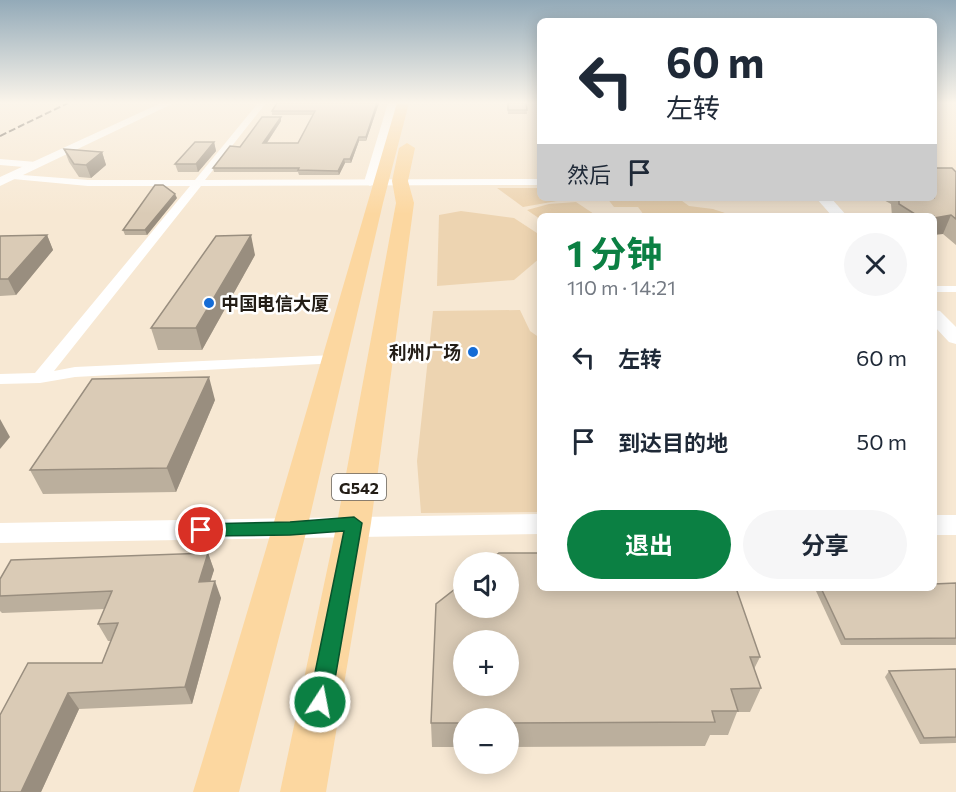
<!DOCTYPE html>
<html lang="zh">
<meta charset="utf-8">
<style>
body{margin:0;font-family:Commissioner,"Noto Sans SC",sans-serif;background:#f6f6f7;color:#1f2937;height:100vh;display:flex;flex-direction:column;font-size:22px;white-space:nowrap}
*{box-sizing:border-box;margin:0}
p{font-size:20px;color:#747a83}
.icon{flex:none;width:33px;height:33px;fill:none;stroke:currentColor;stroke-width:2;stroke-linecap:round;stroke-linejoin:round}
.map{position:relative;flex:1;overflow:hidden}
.details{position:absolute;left:537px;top:213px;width:400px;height:378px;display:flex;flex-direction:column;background:#fff;border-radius:9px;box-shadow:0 3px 15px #0003}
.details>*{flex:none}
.banner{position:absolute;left:537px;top:18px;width:400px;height:183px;border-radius:9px;box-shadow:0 3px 15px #0003;background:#fff;color:#1f2937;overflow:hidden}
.tools{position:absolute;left:453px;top:552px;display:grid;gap:12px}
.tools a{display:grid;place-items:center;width:66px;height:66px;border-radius:50%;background:#fff;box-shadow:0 3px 15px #0003;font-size:30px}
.pin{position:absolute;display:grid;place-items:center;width:51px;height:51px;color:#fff;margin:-26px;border:3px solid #fff;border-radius:50%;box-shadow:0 2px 6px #0007}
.me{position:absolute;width:66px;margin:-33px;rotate:11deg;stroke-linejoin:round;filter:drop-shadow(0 0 4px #0008)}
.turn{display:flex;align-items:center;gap:21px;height:126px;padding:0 30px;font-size:27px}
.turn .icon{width:78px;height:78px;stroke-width:2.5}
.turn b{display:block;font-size:42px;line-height:51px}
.then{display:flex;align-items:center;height:57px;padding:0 30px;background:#0003;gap:12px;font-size:22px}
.round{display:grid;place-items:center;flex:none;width:63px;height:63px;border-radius:32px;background:#f6f6f7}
.summary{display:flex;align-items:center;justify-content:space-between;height:102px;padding:0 30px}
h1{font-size:36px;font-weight:700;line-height:45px;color:#0b8043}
.primary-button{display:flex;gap:12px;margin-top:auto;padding:12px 30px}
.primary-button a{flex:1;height:69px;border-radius:36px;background:#0b8043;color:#fff;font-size:24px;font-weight:700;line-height:69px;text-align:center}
.primary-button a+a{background:#f6f6f7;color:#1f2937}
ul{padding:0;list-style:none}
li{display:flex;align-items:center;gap:18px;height:84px;padding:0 30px}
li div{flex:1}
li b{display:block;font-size:22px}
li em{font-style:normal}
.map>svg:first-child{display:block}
</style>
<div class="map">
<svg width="956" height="792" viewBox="0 0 956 792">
<rect width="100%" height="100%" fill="#f7e8d3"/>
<g fill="#edd4b1">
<polygon points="497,188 540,188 540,198 574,198 523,207"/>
<polygon points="607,198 678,198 689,206 713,209 734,216 710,216 700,213 693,216 639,216 644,215 638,207 614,207"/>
<polygon points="576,202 597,216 540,216 540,219 527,210 549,204"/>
<polygon points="461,211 514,218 540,235 540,258 514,280 437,286 439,215"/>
<polygon points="520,310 530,331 540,338 540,512 421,513 417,461 433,311"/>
</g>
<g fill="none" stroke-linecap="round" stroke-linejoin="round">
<rect fill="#fff" fill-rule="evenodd" x="934" y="286" width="22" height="6"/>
<g fill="#fff" fill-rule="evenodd">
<polygon points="258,103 266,103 205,180 540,179 540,185 201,186 54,371 75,367 333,355 338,357 341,360 338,363 75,377 40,383 0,384 0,374 35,373 190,186 88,186 13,179 9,178 9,174 88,180 195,180"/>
<polygon points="0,159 36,162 41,165 36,168 0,165"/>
</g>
<g fill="#fff" fill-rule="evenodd">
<polygon points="161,103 174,103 0,186 0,177"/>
<polygon points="388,103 398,103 376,182 370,186 364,182"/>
<polygon points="816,198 831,198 847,216 832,216"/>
<polygon points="934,310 940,311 956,327 956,344 949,342 934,326"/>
<polygon points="540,514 540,534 0,543 0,523"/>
<rect x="934" y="515" width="22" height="20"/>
</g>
<g fill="#fcd7a0" fill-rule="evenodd">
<path d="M 397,103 L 409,103 L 383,203 L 307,529 L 239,792 L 193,792 C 263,563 329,333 397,103 Z"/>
<polygon points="407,143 415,148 408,181 414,203 371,523 326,792 280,792 337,523 396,203 392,181 399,148"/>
</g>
<polyline stroke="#4d453b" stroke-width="2" stroke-dasharray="7 3" stroke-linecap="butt" points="0,136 68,103"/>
</g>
<g fill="#bbaf9d">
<polygon points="379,103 366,141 359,141 351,163 345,163 339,175 299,175 298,172 214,172 213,168 240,147 281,121 267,143 298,143 313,115 272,115 272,111"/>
<polygon points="507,103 526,103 527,114 508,114"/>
<polygon points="214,142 216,151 198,172 178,172 175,164"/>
<polygon points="64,149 102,152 106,165 91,178 79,177 69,162"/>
<polygon points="956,172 956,245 943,234 934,216 892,216 891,204 880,198 934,198"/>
<polygon points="177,198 147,235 125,235 123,230"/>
<polygon points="47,235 53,250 16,295 0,296 0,236"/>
<polygon points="255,255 202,350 158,350 151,328"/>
<polygon points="215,400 176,492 43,494 30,470"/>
<polygon points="208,553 214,570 210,581 221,598 192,704 79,709 41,792 0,792 0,715 102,663 111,641 108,641 98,624 105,609 2,613 0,611 0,579"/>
<polygon points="956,583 956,645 841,645 816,591 817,588"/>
<polygon points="436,604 760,657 754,669 761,688 750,712 737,712 728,735 710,735 705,746 508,747 508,718 464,718 464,747 432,747 431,723"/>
<polygon points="956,669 956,743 920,744 885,677 889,671"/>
</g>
<g fill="#998e7f">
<polygon points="377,103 379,103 366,141 366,137"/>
<polygon points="281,117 281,121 264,147 263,143"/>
<polygon points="359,137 359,141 351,163 350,159"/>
<polygon points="214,142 216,151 198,172 196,164"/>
<polygon points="102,152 106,165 91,178 86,165"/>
<polygon points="344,159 345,163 339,175 338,171"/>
<polygon points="175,194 177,198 147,235 145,230"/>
<polygon points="951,215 943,234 934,235 934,218"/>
<polygon points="47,235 53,250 16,295 8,279"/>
<polygon points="251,235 255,255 202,350 196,328"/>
<polygon points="209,377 215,400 176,492 167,468"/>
<polygon points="0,419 10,437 0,449"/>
<polygon points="208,553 214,570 205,599 199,582"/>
<polygon points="215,581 221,598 192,704 185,687"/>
<polygon points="68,693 79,709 41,792 21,792"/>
</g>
<g fill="#dacbb6" stroke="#998e7f" stroke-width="1.5" fill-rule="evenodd">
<polygon points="277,103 377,103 366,137 359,137 350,159 344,159 338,171 298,170 299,168 213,168 230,146 240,147 262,117 281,117 263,143 298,143 315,111 272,111"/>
<polygon points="508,103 526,103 527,110 508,110"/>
<polygon points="195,142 214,142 196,164 175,164"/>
<polygon points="64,149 102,152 86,165 74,164"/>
<polygon points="934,168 952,168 956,172 956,219 951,215 934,218 934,216 918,216 899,204 899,198 934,198"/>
<polygon points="155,185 163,185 175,194 145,230 123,230"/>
<polygon points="47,235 8,279 0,279 0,236"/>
<polygon points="251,235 196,328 151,328 216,236"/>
<polygon points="209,377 167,468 30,470 92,379"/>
<polygon points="208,553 199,582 215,581 185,687 68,693 21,792 0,792 0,715 28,663 102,663 118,623 98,624 112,591 0,596 0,579 11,560"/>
<path d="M 499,553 L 540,553 L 540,588 L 736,588 L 760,657 L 750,657 L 761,688 L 731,689 L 738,711 L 712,711 L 715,722 L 508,723 L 508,718 L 464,718 L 464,723 L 431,723 L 436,604 L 464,582 L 464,608 L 508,608 L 508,562 L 487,562 ZM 464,640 L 508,640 L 508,686 L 464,686 Z"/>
<polygon points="956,583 956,638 845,639 821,588 934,588 934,584"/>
<polygon points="956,669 956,737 924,738 889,671"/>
</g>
<linearGradient id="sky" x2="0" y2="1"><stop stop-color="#93aab8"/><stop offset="0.48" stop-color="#fbf5eb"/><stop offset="1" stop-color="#fbf5eb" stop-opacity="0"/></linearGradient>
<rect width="956" height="214" fill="url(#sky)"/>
<polygon fill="#0b8043" stroke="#07532c" stroke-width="1.5" points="354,517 362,523 331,702 327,710 320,712 312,710 309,702 344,531 290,535 201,536 195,535 192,530 195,525 201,524 290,522"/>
<g fill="#156cd6" stroke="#fff" stroke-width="2">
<circle cx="209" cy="303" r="6"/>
<circle cx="473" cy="352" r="6"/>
</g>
<g text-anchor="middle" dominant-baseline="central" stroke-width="5" stroke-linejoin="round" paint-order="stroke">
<rect fill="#fff" stroke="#65615c" stroke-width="1.5" x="332" y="474" width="54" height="26" rx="4.5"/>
<g font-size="16" font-weight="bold" fill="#231d16">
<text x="359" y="487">G542</text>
</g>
<g font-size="18" font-weight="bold" fill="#231d16" stroke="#fff" text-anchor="start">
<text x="221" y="303">中国电信大厦</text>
<text x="461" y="352" text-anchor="end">利州广场</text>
</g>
</g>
</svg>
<div class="tools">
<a><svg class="icon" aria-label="sound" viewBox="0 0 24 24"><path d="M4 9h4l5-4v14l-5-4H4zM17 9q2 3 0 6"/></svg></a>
<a>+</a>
<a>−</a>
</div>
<div class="pin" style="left:201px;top:530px;background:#d93025"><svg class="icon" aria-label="arrive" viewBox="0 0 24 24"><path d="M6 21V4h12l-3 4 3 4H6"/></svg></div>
<svg class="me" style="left:320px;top:702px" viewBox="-20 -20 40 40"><circle r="17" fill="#0b8043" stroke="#fff" stroke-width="3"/><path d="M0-11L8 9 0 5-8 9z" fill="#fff"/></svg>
<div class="banner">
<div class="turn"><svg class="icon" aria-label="left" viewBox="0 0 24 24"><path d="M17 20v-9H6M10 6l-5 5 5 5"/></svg><div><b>60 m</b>左转</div></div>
<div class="then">然后<svg class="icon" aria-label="arrive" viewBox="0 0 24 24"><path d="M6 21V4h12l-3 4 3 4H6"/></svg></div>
</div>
<section class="details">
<div class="summary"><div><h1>1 分钟</h1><p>110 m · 14:21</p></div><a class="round"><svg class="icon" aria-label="close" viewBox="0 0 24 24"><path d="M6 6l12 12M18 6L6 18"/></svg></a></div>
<ul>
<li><svg class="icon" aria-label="left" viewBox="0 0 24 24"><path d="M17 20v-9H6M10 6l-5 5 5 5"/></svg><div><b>左转</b></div><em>60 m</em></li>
<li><svg class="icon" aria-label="arrive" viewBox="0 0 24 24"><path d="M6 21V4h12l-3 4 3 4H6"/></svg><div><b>到达目的地</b></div><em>50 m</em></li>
</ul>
<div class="primary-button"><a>退出</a><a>分享</a></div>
</section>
</div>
